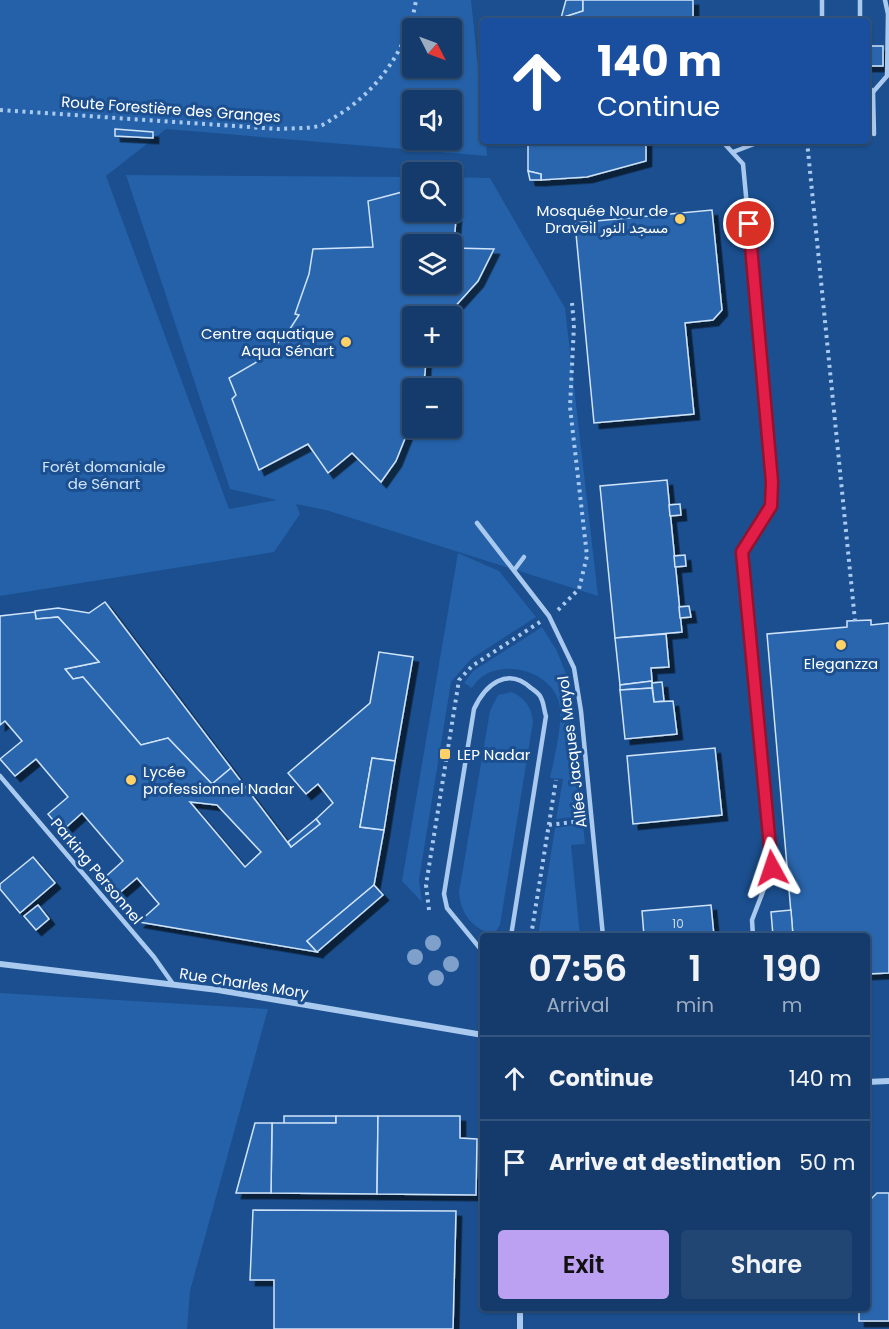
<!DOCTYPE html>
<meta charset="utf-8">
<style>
body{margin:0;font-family:Poppins,Vazirmatn,sans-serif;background:#214673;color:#f1f3f6;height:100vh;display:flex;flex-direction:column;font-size:22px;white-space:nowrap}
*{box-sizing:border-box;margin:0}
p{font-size:20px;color:#9dadc1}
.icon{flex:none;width:33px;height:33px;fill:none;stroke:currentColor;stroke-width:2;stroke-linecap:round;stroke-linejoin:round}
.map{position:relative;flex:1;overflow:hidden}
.side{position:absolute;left:480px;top:933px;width:390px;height:378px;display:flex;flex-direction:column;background:#143b6b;border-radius:6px;box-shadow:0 2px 4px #0004,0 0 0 2px #33557e}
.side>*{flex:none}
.hud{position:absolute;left:480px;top:18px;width:390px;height:126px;border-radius:6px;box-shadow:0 2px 4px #0004,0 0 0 2px #33557e;background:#1a4fa0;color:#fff;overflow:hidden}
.needle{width:39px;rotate:132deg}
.fabs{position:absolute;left:402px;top:18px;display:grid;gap:12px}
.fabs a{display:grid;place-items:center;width:60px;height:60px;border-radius:6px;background:#143b6b;box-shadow:0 2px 4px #0004,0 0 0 2px #33557e;font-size:30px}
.pin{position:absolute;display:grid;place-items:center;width:51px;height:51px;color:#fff;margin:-26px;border:3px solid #fff;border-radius:50%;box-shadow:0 2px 6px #0007}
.me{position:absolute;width:66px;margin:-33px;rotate:355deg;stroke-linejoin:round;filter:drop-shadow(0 0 4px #0008)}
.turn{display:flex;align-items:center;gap:21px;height:126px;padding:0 18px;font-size:27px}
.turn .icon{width:78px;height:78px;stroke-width:2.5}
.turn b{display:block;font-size:42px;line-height:51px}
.eta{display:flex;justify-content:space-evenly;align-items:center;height:102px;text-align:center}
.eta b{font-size:36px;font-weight:600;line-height:42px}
.primary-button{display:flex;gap:12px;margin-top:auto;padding:12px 18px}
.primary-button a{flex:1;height:69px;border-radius:6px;background:#bca0f2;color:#111;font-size:24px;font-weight:600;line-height:69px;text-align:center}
.primary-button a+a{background:#214673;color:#f1f3f6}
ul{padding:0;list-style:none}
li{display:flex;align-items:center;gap:18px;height:84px;padding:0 18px;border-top:2px solid #33557e}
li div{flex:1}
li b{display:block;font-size:22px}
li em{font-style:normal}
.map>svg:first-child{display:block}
</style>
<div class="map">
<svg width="889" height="1329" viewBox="0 0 889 1329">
<defs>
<filter id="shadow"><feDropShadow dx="5.5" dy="5.5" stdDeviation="0" flood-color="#0009"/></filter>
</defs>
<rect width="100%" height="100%" fill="#1b4f8f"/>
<g fill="#2461a8" fill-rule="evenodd">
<path d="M 0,0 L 471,0 L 483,116 L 483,141 L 486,141 L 487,156 L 166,129 L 106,176 L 229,509 L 277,500 L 230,489 L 126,175 L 412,177 L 412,212 L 452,212 L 452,177 L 490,178 L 565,308 L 598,596 L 326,510 L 296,504 L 300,514 L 274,552 L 0,596 ZM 412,28 L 452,28 L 452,68 L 412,68 ZM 412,100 L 452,100 L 452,140 L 412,140 ZM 412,244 L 452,244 L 452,284 L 412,284 ZM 412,316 L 452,316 L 452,356 L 412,356 ZM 412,388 L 452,388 L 452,428 L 412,428 Z"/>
<polygon points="458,553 499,571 536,617 471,659 451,682 419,880 422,902 402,881"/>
<path d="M 542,627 L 557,651 L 568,679 L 582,816 L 556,819 L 563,779 L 550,778 C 554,758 565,718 558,699 C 546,667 491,656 472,688 L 464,683 L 473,671 Z"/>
<path d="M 512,692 C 526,699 531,707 533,722 L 500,925 L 494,934 C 472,930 460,912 459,892 L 490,711 L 498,695 Z"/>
<polygon points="583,824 585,844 571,845 580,936 538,936 555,828"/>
<polygon points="0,993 268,1009 190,1291 187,1329 0,1329"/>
</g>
<g fill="#2a66ad" stroke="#cfe3fa" stroke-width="1.5" fill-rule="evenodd" filter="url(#shadow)">
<polygon points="566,0 583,0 583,11 561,18"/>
<polygon points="583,0 693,0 693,21 560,21 561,18 583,11"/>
<rect x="867" y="46" width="16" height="20"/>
<polygon points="115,129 153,132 153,138 115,136"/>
<polygon points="528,141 646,141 646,161 587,177 541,180 541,174 528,171"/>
<polygon points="528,171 541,174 541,180 530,180"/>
<path d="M 406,191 L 413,220 L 456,216 L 454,248 L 494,249 L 478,281 L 451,311 L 442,316 L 412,316 L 412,356 L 426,356 L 425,374 L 422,388 L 412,388 L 412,421 L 396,461 L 381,482 L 352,453 L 328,473 L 308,444 L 259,470 L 232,399 L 236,395 L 229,378 L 260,360 L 286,335 L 299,315 L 295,314 L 309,274 L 313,249 L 373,247 L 368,201 ZM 412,244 L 452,244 L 452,284 L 412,284 Z"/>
<polygon points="712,210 722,310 713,320 685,323 694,414 594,423 575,223"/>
<polygon points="667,480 682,632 615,638 600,486"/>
<polygon points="680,504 681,515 670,516 669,505"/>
<polygon points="685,555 686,566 675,567 674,556"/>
<polygon points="105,602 231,768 212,784 168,738 141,745 83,677 73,679 65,669 99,662 58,617 36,619 35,611 58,608 89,613"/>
<polygon points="689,606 691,617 680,618 679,607"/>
<path d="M 35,612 L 36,619 L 58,617 L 99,662 L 65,669 L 73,679 L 83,677 L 141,745 L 168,738 L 212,784 L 231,768 L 291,847 L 320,824 L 316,819 L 333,803 L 318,784 L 306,794 L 288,773 L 370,703 L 379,652 L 413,657 L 395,761 L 372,758 L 360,827 L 384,830 L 374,885 L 307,941 L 317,952 L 139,922 L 159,904 L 137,878 L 117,895 L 103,879 L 123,861 L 82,813 L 62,831 L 48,814 L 68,797 L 36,759 L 15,776 L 0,759 L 22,741 L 5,721 L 0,725 L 0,616 ZM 190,802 L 217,805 L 261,852 L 245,867 Z"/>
<polygon points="871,620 871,625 889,623 889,973 867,974 867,936 793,936 767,634 847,627 847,621"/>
<polygon points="666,634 669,667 651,668 652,681 620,685 615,638"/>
<polygon points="652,681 652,688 620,690 620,685"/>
<polygon points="662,682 664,701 654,702 652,683"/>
<polygon points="652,688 654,702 673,701 677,734 625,739 620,690"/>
<polygon points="715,748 722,815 633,824 627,756"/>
<polygon points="372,758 395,761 384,830 360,827"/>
<polygon points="316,819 320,824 291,847 288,842"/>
<polygon points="33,857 55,883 20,913 0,889 0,884"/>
<polygon points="374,885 383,895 317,952 307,941"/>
<polygon points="38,905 49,919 36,930 24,916"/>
<polygon points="711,905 714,936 644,936 642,911"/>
<polygon points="791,910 793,936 773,936 771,912"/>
<polygon points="284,1116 336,1116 336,1123 284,1124"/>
<polygon points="336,1116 378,1116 377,1194 271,1193 272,1123 336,1123"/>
<polygon points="378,1116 460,1116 460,1138 477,1139 476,1195 377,1194"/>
<polygon points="255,1123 272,1123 271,1193 236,1193"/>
<polygon points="867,1193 872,1198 877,1193 889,1193 889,1321 859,1321 859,1308 867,1308"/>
<polygon points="253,1210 456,1211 453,1329 274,1329 274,1280 250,1280"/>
</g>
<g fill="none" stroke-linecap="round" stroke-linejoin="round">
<g stroke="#a9c9ee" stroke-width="4" stroke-dasharray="3 4.5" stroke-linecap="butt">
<path d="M 0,110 L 278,129 C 291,128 306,129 319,126 C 325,125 330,120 335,117 C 376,93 409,48 416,0"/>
<polyline points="807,141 855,621"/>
<polyline points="558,610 579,589 587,556 570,407 574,325 572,303"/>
<polyline points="549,825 581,821"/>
<polyline points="429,910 426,885 459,680 472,666 540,622"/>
<polyline points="531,936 556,780"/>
</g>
<g stroke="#a9c9ee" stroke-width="4.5">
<polyline points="822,0 822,21"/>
<polyline points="860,0 860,21"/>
<polyline points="867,85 873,92 874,134"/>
<polyline points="873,92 887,76 888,14 885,0"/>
<polyline points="722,141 743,164 772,471 771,506 743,552 772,868 752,920 753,936"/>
<polyline points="733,152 762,141"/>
<polyline points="477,523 549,616 574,668 581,711 603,936"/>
<polyline points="515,569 524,557"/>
<polyline points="0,776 154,957 173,984"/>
<path d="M 483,952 L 447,908 L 444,894 L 474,709 C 485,685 507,666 531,688 C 535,691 540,694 541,698 C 544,703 544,711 546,716 L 511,936"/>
</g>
<g stroke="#a9c9ee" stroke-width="6">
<polyline points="0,964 218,990 483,1035"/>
<polyline points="867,1082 889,1081"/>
<polyline points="520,1329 520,1308"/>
</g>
</g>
<g fill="#7ea0ca">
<circle cx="433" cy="943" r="8"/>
<circle cx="415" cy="957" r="8"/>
<circle cx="451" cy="964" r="8"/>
<circle cx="436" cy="978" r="8"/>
</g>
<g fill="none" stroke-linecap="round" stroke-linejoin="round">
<g stroke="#92132f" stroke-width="15">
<polyline id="route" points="749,224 772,482 771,506 742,552 772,868"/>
</g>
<use href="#route" stroke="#e11d48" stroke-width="10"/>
</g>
<g fill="#ffd166" stroke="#1b4f8f" stroke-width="2">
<circle cx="680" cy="219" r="6"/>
<circle cx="346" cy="342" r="6"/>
<circle cx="841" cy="645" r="6"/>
<rect x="439" y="748" width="12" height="12" rx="3"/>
<circle cx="131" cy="780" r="6"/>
</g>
<g text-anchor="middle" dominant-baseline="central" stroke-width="6" stroke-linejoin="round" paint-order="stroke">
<g font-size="12" fill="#cad9ea">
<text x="678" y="923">10</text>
</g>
<g font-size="15" fill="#fff" stroke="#1b4f8f">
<text transform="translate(171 109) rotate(4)">Route Forestière des Granges</text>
<text transform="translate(572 752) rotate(-97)">Allée Jacques Mayol</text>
<text transform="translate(97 871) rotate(50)">Parking Personnel</text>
<text transform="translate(244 983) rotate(9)">Rue Charles Mory</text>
</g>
<g font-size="15" fill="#fff" stroke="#1b4f8f" text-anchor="end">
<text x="668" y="210">Mosquée Nour de<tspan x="668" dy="17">Draveil مسجد النور</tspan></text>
<text x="334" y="333">Centre aquatique<tspan x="334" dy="17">Aqua Sénart</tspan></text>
<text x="841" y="663" text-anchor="middle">Eleganzza</text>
<text x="457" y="754" text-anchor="start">LEP Nadar</text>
<text x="143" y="771" text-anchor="start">Lycée<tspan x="143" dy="17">professionnel Nadar</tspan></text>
</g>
<g font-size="15" fill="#cfe3fa" stroke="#1b4f8f">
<text x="104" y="466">Forêt domaniale<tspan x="104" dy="17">de Sénart</tspan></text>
</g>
</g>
</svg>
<div class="fabs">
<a><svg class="needle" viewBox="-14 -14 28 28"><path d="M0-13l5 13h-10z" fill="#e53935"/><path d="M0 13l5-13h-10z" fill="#9dadc1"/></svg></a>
<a><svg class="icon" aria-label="sound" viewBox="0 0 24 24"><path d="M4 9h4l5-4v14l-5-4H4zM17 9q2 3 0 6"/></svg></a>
<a><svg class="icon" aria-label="search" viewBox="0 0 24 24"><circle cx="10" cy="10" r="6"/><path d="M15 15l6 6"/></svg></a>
<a><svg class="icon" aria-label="layers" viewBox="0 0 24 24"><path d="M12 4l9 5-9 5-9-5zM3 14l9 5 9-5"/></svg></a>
<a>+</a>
<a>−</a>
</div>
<div class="pin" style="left:749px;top:224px;background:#d93025"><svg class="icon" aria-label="arrive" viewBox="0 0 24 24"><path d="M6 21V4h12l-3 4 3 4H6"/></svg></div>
<svg class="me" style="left:772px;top:868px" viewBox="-20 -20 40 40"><path d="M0-17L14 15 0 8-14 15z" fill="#e11d48" stroke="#fff" stroke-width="4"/></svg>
<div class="hud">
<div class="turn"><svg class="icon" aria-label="ahead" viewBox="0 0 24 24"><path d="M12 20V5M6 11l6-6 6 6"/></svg><div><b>140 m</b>Continue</div></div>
</div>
<section class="side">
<div class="eta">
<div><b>07:56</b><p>Arrival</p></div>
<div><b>1</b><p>min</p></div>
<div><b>190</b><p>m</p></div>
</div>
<ul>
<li><svg class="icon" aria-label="ahead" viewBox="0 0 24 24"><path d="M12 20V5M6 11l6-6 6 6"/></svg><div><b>Continue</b></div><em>140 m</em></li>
<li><svg class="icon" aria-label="arrive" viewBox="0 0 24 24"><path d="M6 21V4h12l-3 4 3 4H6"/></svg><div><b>Arrive at destination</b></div><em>50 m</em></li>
</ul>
<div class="primary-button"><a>Exit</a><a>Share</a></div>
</section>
</div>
